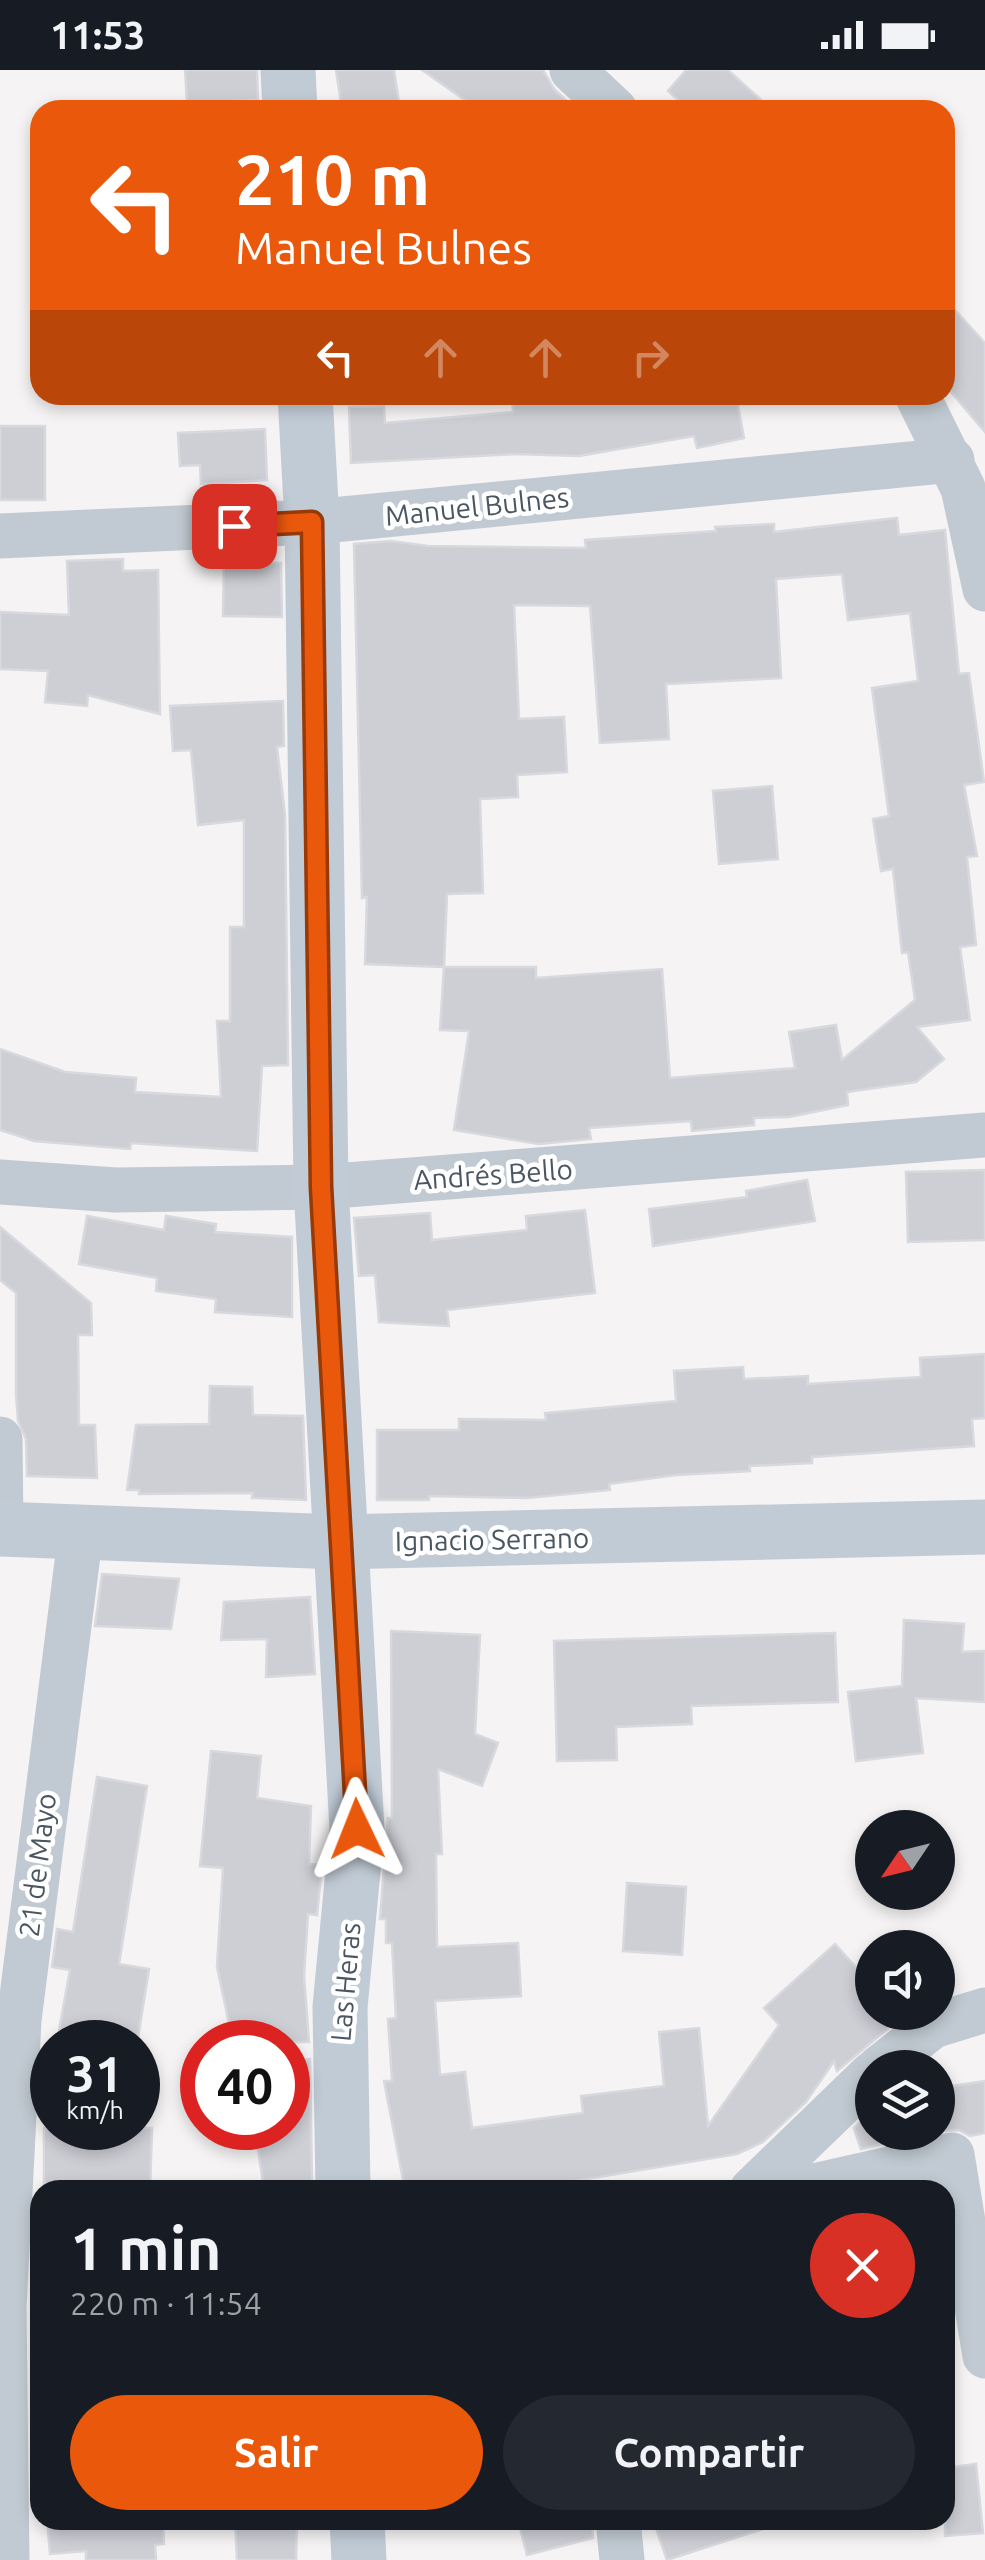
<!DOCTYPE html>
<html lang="es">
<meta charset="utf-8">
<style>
body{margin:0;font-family:Ubuntu,sans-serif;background:#242831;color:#f1f3f6;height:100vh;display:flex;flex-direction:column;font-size:38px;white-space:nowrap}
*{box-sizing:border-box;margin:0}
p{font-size:32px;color:#9ea1a6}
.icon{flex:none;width:55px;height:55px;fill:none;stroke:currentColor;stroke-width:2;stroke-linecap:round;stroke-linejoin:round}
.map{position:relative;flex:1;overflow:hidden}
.side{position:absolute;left:30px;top:2110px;width:925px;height:350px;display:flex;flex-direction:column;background:#171b24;border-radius:30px;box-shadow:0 5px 15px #0003}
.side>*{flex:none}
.hud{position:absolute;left:30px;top:30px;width:925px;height:305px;border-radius:30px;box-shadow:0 5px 15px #0003;background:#ea580c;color:#fff;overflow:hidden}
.needle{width:65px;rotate:235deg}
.buttons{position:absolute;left:855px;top:1740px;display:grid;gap:20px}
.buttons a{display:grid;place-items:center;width:100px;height:100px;border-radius:50%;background:#171b24;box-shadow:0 5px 15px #0003;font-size:50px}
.speed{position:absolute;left:30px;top:1950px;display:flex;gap:20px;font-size:50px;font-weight:700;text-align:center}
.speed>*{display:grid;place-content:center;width:130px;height:130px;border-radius:50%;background:#171b24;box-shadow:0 5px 15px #0003;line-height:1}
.speed small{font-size:25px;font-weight:400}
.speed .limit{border:15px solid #d22;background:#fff;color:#111}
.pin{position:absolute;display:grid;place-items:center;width:85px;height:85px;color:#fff;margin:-42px;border-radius:20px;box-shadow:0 5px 15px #0006}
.me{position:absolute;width:110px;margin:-55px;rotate:358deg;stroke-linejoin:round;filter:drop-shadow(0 0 8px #0008)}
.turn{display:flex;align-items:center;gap:35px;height:210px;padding:0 40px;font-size:45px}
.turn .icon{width:130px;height:130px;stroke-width:2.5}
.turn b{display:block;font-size:70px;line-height:85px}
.lanes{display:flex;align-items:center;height:95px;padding:0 40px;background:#0003;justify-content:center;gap:50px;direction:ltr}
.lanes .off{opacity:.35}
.round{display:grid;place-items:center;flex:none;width:105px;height:105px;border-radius:52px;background:#242831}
.head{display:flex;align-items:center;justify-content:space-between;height:170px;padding:0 40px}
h1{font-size:60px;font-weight:700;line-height:75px}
.action{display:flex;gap:20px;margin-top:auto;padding:20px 40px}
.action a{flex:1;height:115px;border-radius:60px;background:#ea580c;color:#fff;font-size:40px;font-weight:700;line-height:115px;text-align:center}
.action a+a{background:#242831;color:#f1f3f6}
.status{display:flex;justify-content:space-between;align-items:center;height:70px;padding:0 50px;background:#171b24;direction:ltr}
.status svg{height:28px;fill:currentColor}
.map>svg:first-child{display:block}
</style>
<div class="status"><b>11:53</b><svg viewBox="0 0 49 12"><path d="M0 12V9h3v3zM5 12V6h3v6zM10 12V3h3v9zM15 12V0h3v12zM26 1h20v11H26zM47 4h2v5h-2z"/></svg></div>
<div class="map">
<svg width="985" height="2490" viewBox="0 0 985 2490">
<rect width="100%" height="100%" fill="#f5f3f3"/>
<g fill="#cdcfd5" stroke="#d7d9de" stroke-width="2.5" fill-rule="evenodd">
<polygon points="185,0 257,0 258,30 187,33"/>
<polygon points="336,0 394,0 400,40 342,40"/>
<polygon points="422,0 543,0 554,19 576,40 479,40"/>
<polygon points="686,0 728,0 772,40 689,40 668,21"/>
<polygon points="945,229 985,273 985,362 945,315"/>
<polygon points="512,325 561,325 562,332 599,325 736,325 744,368 697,378 694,366 579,386 515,384 351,393 349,337 384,336 385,353 513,342"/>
<rect x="0" y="356" width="45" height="74"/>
<polygon points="265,359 267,410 201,414 200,395 180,396 178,363"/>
<path d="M 897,448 L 899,465 L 945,460 L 959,604 L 969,603 L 984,712 L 964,715 L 977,786 L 967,787 L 976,875 L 960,877 L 970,950 L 917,957 L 944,989 L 916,1012 L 847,1022 L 848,1035 L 789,1047 L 754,1048 L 754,1055 L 692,1061 L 691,1051 L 589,1058 L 591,1069 L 539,1074 L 454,1060 L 469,961 L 440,960 L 444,897 L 365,894 L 367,827 L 362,828 L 354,474 L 391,471 L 428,476 L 586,478 L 585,470 L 716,461 L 715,457 L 774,454 L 774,462 ZM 842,504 L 848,550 L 910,543 L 918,611 L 872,618 L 889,746 L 873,749 L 881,801 L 893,799 L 902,883 L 908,882 L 915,930 L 842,990 L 836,955 L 789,962 L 795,998 L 670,1008 L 662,899 L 536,908 L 536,897 L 444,897 L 447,824 L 483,823 L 480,729 L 518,727 L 517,705 L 567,702 L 564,647 L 519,649 L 514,535 L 590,536 L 600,673 L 669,669 L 666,614 L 781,608 L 776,509 Z"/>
<polygon points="123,489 123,501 158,500 160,644 88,625 87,636 45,632 48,601 0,599 0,542 69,545 67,491"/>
<polygon points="224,492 281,493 282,547 223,546"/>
<polygon points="283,631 284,676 277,677 285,745 288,995 262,996 257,1081 131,1073 130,1079 34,1071 0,1060 0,979 65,1002 136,1008 135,1022 221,1027 217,951 230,951 230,857 244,857 244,750 198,755 191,680 173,681 170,636"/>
<polygon points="772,716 778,789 719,794 713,721"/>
<polygon points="985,1100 985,1170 908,1172 906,1102"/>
<polygon points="807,1110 815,1151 653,1176 649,1139 747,1127 746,1121"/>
<polygon points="585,1140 595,1223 447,1240 449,1256 379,1252 375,1205 359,1206 354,1148 430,1143 432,1170 527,1160 526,1146"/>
<polygon points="87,1146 164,1160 166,1146 216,1154 215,1162 292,1167 292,1247 215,1242 216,1229 156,1221 157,1208 79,1194"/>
<polygon points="0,1157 91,1233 92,1265 78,1265 79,1355 95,1355 97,1408 27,1406 26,1369 18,1351 16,1324 16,1223 0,1210"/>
<polygon points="985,1284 985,1348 972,1349 974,1376 812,1387 812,1393 749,1396 750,1401 676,1405 609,1414 610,1420 527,1428 429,1426 429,1430 377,1430 377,1360 459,1360 459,1349 546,1350 545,1343 676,1331 674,1301 743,1297 744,1309 808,1306 808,1314 921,1307 920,1288"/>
<polygon points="210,1316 252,1317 253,1345 303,1346 306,1430 252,1428 253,1423 139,1424 139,1420 127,1420 136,1355 209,1354"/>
<polygon points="102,1504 179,1509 171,1559 95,1556"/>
<polygon points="310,1527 315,1604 266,1607 267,1569 221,1570 224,1532"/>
<polygon points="904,1550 964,1554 962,1582 985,1581 985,1632 916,1628 923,1683 856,1691 848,1622 902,1616"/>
<polygon points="391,1561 480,1565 475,1664 498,1673 482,1716 438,1699 442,1784 436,1784 437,1877 518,1873 521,1926 435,1931 440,2005 465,2002 472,2058 583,2043 581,2026 664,2016 659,1962 699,1958 708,2056 779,1955 764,1938 835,1874 872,1915 872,1942 902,1942 903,1946 837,2001 834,1991 806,2032 763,2072 737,2084 520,2120 405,2120 384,2011 392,2011 388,1949 396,1948 392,1873 386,1873 386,1849 380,1849 388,1748 392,1748"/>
<polygon points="835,1563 838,1632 691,1636 692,1654 616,1657 617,1690 557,1691 554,1571"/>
<polygon points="211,1681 261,1686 257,1728 311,1736 309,1794 322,1795 317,1845 308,1844 304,1906 309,1972 233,1972 217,1897 223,1798 200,1796"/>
<polygon points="97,1707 147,1716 119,1894 149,1899 138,1968 100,1961 100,1972 57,1972 70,1900 52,1897 57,1859 73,1862"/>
<polygon points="627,1813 686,1817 682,1885 623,1881"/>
<polygon points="310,1989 312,2113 305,2114 306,2120 264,2120 255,2058 288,2058 288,1991"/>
<polygon points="985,2011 985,2063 970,2066 959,2060 938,2061 938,2018"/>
<polygon points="872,2040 872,2062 920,2065 861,2079 854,2058"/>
<polygon points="44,2058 152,2058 150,2120 44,2120"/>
<polygon points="976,2394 983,2463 945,2466 945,2398"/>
<polygon points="47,2450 163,2450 164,2474 155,2475 156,2490 86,2490 86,2481 50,2484"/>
<polygon points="235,2450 297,2450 296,2490 237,2490"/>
<polygon points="518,2450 592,2450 593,2468 527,2485"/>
<polygon points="653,2450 771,2450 772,2456 667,2490"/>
</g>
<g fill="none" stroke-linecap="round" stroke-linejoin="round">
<g stroke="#c1cad2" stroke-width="45">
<polyline points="572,0 615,40"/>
<polyline points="917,325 963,418 985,519"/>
<polyline points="0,466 312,452 952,390"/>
<polyline points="0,1112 116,1120 321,1117 985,1065"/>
<polyline points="0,1369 1,1459"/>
<polyline points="879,1998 933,1956 985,1940"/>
<polyline points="752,2120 872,2004"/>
<polyline points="796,2120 952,2085 985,2286"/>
<polyline points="618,2450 622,2490"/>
<polyline points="7,2490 4,2237 19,1950 81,1461"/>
</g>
<g stroke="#c1cbd6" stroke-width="55">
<polyline points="288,0 290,40"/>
<polyline points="305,325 312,452 321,1117 357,1759 340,1937 343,2120"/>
<polyline points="0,1459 338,1472 985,1457"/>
<polyline points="357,2450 359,2490"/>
</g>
</g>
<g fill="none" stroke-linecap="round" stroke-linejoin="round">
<g stroke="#983908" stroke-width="25">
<polyline id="route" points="234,456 312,452 321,1117 357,1759"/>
</g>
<use href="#route" stroke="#ea580c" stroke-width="18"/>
</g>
<g text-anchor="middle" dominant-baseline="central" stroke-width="9" stroke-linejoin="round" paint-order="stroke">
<g font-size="28" fill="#4a5661" stroke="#fff">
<text transform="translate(477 436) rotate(-6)">Manuel Bulnes</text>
<text transform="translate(493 1104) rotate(-4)">Andrés Bello</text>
<text transform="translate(492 1469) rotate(-1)">Ignacio Serrano</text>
<text transform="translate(37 1795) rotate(-83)">21 de Mayo</text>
<text transform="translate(345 1912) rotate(-85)">Las Heras</text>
</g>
</g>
</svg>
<div class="buttons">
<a><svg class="needle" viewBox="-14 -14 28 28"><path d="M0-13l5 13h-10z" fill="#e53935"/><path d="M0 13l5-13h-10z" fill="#9ea1a6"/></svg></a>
<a><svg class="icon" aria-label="sound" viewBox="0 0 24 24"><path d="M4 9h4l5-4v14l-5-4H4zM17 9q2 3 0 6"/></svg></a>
<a><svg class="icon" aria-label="layers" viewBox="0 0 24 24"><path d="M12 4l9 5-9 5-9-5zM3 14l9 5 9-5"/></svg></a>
</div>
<div class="speed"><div>31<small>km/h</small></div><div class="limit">40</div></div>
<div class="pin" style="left:234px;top:456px;background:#d93025"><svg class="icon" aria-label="arrive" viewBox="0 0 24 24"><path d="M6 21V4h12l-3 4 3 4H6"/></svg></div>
<svg class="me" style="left:357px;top:1759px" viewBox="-20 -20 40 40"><path d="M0-17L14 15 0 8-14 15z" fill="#ea580c" stroke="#fff" stroke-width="4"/></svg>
<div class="hud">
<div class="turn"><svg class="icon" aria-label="left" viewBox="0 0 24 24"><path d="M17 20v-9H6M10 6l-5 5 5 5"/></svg><div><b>210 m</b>Manuel Bulnes</div></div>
<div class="lanes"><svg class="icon" aria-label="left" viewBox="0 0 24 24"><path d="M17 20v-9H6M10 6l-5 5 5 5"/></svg><svg class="icon off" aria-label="ahead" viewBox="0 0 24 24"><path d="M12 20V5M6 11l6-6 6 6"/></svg><svg class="icon off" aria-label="ahead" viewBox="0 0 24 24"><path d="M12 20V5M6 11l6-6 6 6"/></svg><svg class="icon off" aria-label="right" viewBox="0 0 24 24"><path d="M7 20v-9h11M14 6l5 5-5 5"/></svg></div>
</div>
<section class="side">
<div class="head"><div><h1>1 min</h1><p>220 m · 11:54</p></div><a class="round" style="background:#d93025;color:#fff"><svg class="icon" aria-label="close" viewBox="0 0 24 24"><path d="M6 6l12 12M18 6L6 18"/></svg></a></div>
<div class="action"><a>Salir</a><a>Compartir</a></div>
</section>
</div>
